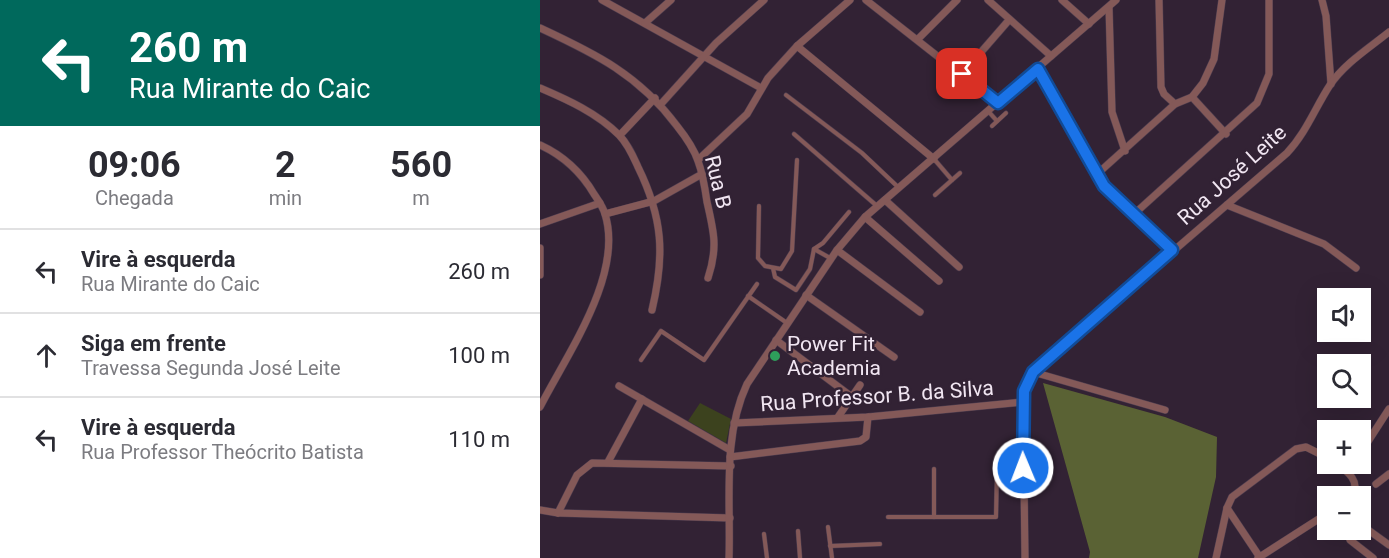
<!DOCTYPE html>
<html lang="pt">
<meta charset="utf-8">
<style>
body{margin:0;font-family:Roboto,sans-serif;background:#f7f7f7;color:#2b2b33;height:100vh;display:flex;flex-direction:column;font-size:22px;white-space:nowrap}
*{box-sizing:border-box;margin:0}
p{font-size:20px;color:#7c7c81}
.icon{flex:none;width:33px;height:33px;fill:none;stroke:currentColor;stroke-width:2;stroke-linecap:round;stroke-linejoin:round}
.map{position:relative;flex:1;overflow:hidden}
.details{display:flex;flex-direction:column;background:#fff;width:540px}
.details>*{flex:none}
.top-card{background:#00695c;color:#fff;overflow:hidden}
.tools{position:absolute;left:777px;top:288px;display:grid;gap:12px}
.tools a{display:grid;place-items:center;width:54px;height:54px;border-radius:0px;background:#fff;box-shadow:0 6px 24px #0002;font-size:30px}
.pin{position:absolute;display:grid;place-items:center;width:51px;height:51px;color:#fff;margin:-26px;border-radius:12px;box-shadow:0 3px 9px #0006}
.me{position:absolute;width:66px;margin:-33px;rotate:359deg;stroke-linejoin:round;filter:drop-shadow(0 0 4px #0008)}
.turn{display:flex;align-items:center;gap:21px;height:126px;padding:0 30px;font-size:27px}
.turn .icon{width:78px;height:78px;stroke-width:2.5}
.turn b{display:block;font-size:42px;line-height:51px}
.eta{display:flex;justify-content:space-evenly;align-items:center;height:102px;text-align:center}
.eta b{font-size:36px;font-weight:700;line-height:42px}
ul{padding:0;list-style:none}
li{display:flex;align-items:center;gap:18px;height:84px;padding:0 30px;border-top:2px solid #e1e1e2}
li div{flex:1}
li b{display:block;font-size:22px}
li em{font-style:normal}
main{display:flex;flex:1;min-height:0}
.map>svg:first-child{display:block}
</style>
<main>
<section class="details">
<div class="top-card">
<div class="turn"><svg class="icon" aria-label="left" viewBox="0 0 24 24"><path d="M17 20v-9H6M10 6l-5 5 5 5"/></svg><div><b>260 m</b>Rua Mirante do Caic</div></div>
</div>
<div class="eta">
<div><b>09:06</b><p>Chegada</p></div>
<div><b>2</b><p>min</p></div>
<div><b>560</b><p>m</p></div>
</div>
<ul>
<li><svg class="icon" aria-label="left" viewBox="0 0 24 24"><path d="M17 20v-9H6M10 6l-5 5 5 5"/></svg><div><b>Vire à esquerda</b><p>Rua Mirante do Caic</p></div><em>260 m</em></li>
<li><svg class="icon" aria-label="ahead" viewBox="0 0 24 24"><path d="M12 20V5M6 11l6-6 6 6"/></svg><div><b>Siga em frente</b><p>Travessa Segunda José Leite</p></div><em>100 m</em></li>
<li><svg class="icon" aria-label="left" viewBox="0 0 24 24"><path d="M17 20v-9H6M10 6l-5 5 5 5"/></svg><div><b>Vire à esquerda</b><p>Rua Professor Theócrito Batista</p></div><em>110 m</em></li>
</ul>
</section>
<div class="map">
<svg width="849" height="558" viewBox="0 0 849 558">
<rect width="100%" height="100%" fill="#322234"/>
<polygon fill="#3c421e" points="160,403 191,419 186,443 148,421"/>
<polygon fill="#5a6234" points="503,383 625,417 677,437 676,477 658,558 549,558 550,552"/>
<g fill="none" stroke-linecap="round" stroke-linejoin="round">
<g stroke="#4d3d4f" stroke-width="5">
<g id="lane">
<polyline points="246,95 322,153 359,188"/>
<polyline points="448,111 457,121"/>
<polyline points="452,126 466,113"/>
<polyline points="254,134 337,206"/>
<polyline points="394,159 412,180"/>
<polyline points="395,195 420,173"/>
<polyline points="219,206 218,258 225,266 241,269 252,251 257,160"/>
<polyline points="274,249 290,258"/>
<polyline points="233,268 235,277 256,290 270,269 274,249 283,243 309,212"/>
<polyline points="208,296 247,323"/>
<polyline points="101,360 121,331 164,360 217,284"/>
<polyline points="394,469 394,517"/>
<polyline points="348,517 456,517 457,470"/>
<polyline points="288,527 292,558"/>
<polyline points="258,531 260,558"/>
<polyline points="224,534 227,558"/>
<polyline points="290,546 340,544"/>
</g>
</g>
<g stroke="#4d3d4f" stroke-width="8">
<g id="street">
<polyline points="62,0 221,88"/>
<polyline points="326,0 457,103"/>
<polyline points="448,0 511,56"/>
<polyline points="522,0 549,24"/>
<polyline points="619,0 621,87 624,94 635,104"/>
<polyline points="782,0 786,16 791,84"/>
<polyline points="569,7 572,112 585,151"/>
<polyline points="105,23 131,0"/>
<path d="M 0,28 C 56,54 99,75 137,126 C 145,136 154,149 158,161 C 163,174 165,188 167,202 C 174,232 178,248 168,278"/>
<polyline points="378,39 417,0"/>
<polyline points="257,46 394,159"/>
<polyline points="498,69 564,186 632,251"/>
<polyline points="422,74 469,20"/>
<path d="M 0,88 C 28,100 57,113 79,135 C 88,144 93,156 98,167 C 123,218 125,255 112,310"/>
<polyline points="652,97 686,134"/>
<polyline points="121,104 176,43 224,0"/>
<polyline points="80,135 115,98"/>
<path d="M 0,145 C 24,156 41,172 54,194 C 58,200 63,207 65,214 C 84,275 27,354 0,407"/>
<polyline points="158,160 207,114 228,78 257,46 310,0"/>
<polyline points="556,175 635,104 652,97 663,83 674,59 682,0"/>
<polyline points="345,200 419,267"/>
<polyline points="687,205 784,244 816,268"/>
<polyline points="65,214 114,201 162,174"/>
<polyline points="593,215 717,103 729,74 729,0"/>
<polyline points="325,217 399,281"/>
<polyline points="0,224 60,203"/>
<polyline points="0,248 0,275"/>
<polyline points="297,250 380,312"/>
<polyline points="266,295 354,357"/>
<polyline points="236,340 312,397"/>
<polyline points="493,372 625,410"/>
<polyline points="79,386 190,450"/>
<polyline points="298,417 320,385"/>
<polyline points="194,423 328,417 483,402"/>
<polyline points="827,443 849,409"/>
<polyline points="190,457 320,441 326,437 328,417"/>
<polyline points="68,462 102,399"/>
<path d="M 796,464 C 808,471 821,482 812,496"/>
<polyline points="836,484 849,474"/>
<polyline points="687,508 719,556"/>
<polyline points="0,510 18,513 190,518"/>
<polyline points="18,513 37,475 52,463 191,466"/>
<polyline points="820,524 849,545"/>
<polyline points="810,530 808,534 810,540 833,558"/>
<path d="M 189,558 C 191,501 182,437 207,384 L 297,250 L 325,217 L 576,0"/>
<path d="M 485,558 L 483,402 L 486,385 L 493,372 L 747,153 C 766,133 775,108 790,85 C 804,64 829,48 849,32"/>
<polyline points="676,558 687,508 692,497 756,449 766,447 788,458"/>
<polyline points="718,558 788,513"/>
</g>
</g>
<use href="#lane" stroke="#845958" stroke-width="4"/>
<use href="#street" stroke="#845958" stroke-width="7"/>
</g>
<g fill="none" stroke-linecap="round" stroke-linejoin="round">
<g stroke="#114b97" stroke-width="15">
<polyline id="route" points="422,74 458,103 498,69 564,186 632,250 493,372 484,391 483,468"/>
</g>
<use href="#route" stroke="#1a73e8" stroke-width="10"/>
</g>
<circle fill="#2e9e5b" stroke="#322234" stroke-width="2" cx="235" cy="356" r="6"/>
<g text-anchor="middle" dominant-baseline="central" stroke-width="5" stroke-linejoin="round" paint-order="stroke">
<g font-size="21" fill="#f1e6f2" stroke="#322234">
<text transform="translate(692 175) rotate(-42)">Rua José Leite</text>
<text transform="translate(178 182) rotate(76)">Rua B</text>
<text transform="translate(337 396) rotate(-4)">Rua Professor B. da Silva</text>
</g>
<g font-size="21" fill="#f1e6f2" stroke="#322234" text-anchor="start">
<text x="247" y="344">Power Fit<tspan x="247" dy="24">Academia</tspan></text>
</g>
</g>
</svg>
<div class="tools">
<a><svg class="icon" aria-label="sound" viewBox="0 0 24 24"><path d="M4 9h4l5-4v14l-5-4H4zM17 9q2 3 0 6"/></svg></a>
<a><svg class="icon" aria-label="search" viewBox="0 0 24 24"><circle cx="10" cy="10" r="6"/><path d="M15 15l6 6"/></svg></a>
<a>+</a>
<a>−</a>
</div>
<div class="pin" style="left:422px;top:74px;background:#d93025"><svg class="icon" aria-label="arrive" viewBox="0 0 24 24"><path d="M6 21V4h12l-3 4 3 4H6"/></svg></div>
<svg class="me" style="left:483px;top:468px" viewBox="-20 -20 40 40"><circle r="17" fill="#1a73e8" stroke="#fff" stroke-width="3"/><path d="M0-11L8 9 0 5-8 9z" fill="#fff"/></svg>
</div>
</main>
